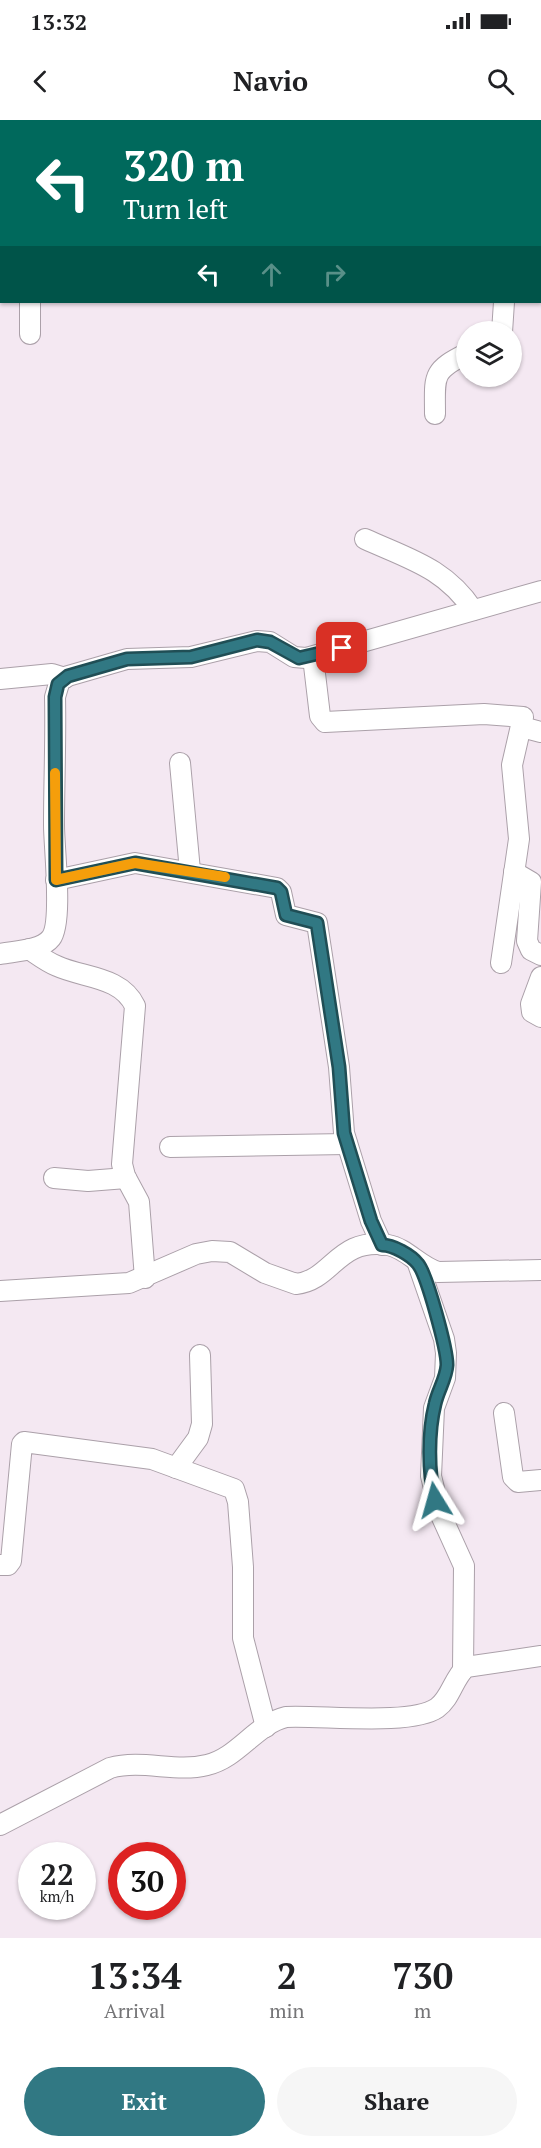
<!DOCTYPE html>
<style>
body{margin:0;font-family:"PT Serif",serif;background:#f6f6f6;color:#202124;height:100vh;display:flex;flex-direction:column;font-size:22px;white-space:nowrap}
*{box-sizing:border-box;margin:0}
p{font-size:20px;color:#757577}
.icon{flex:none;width:33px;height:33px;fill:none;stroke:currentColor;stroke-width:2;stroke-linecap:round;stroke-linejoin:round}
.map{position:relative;height:1818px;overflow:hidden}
.details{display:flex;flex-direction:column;background:#fff;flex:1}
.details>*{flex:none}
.banner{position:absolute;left:0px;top:0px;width:542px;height:183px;box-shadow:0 2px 4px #0004;background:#00695c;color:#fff;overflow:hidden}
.controls{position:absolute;left:456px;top:201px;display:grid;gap:12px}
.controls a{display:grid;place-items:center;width:66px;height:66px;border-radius:50%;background:#fff;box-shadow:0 2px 4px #0004;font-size:30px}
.speed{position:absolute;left:18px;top:1722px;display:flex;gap:12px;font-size:30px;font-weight:700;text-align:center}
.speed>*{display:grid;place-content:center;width:78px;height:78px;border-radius:50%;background:#fff;box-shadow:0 2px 4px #0004;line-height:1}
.speed small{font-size:15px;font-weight:400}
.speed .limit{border:9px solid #d22;background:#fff;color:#111}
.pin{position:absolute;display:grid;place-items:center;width:51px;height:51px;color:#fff;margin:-26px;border-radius:12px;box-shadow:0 3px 9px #0006}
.me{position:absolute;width:66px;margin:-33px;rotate:352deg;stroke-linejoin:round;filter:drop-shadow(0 0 4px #0008)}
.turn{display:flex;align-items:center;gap:21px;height:126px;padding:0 24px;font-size:27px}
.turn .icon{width:78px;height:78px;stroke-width:2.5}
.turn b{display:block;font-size:42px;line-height:51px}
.lanes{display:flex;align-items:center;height:57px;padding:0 24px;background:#0003;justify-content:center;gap:30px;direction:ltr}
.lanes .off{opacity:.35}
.eta{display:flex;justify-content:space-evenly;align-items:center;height:102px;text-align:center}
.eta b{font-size:36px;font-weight:700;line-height:42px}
.button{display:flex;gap:12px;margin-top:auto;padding:12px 24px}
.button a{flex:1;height:69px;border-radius:36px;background:#317883;color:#fff;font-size:24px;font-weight:700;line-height:69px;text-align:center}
.button a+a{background:#f6f6f6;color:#202124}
.status{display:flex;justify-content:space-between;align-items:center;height:42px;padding:0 30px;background:#fff;direction:ltr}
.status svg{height:16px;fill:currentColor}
header{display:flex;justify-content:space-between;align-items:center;height:78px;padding:0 24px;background:#fff;font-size:27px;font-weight:700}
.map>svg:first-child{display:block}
</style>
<div class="status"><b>13:32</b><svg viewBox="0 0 49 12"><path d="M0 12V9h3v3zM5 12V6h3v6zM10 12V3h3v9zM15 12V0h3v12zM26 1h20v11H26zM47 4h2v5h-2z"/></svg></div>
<header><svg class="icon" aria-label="back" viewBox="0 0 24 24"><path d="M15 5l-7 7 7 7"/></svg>Navio<svg class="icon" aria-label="search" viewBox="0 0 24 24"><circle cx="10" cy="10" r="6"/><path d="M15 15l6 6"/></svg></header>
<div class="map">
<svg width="541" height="1818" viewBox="0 0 541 1818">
<rect width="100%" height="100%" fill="#f4e8f2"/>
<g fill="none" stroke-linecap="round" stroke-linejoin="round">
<g stroke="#aba0a9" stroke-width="22">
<g id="minor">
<polyline points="148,2 149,0"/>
<polyline points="221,2 221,0"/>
<polyline points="410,2 410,0"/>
<polyline points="0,41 2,41"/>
<polyline points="540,86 541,86"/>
<polyline points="30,182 30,214"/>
<polyline points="502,212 504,182"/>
<path d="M 435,294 C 435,257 431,251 466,234"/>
<path d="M 365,419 C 409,439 445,448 473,490"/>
<polyline points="313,537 320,596 325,602 484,594 523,597 512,645 519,719 501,843"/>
<polyline points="0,559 52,554 65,558"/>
<polyline points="522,607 541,612"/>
<polyline points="180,643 190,751"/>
<polyline points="514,752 531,762 527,821 531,830 541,835"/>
<polyline points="56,760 135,743 277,768 281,772 286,795 317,803 339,947 344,1013 371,1101 382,1125"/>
<path d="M 29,829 C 38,835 47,842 57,846 C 83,858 121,856 135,886 L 122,1044 L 125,1056 L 139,1082 L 145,1158"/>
<path d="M 0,834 C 15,831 41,831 51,818 C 63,802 54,728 54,705 C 54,662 56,619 55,577 L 60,560 L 68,556 L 127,539 L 191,537 L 257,521 L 270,522 L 294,537 L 306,538 L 541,471"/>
<polyline points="541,857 531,884 532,892 541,897"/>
<polyline points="170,1027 347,1024"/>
<polyline points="54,1058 88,1061 126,1058"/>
<polyline points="418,1144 444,1219 446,1233 445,1258 434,1288 431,1356 440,1393 464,1446 463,1550"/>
<path d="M 0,1171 L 129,1163 L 196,1134 L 212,1131 L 230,1132 L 265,1153 L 296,1164 C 333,1160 337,1117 388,1125 C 406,1128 420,1147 438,1152 L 541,1150"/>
<polyline points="504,1293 513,1357 518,1362 541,1360"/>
<polyline points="176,1348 198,1318 202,1304 200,1235"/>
<polyline points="0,1445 8,1445 11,1441 22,1324 24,1322 152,1339 234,1369 238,1382 243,1447 243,1518 266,1607"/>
<path d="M 0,1705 L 110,1648 C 143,1639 175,1653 207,1645 C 238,1638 256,1604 286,1597 C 321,1595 411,1606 437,1588 C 451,1578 453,1559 466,1547 L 541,1536"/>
</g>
</g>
<use href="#minor" stroke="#fff" stroke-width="20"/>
</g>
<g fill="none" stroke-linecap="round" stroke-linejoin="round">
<g stroke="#204e55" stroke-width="15">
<path id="route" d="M 342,528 L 299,538 L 270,522 L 257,520 L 191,537 L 127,539 L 68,556 L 58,564 L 55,577 L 56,760 L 135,743 L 277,768 L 281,772 L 286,795 L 317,803 L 339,947 L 344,1013 L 371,1101 L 382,1125 C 393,1125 411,1135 418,1144 C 427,1155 447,1229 447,1245 C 446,1259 438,1270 435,1284 C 428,1312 428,1352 435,1380"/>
</g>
<use href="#route" stroke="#317883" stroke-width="10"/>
<polyline stroke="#f59e0b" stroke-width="10" points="55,653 56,760 135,743 225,757"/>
</g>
</svg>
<div class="controls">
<a><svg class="icon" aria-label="layers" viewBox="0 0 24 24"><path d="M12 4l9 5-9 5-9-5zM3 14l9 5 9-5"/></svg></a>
</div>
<div class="speed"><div>22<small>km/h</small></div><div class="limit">30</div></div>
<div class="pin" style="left:342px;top:528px;background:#d93025"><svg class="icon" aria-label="arrive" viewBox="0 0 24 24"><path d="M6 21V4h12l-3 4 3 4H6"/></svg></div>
<svg class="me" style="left:435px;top:1380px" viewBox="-20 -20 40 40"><path d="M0-17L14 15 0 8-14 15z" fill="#317883" stroke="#fff" stroke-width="4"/></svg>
<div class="banner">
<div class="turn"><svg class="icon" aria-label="left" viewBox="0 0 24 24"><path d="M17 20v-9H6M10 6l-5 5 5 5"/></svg><div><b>320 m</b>Turn left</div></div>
<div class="lanes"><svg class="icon" aria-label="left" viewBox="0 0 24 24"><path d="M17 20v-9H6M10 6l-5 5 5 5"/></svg><svg class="icon off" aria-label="ahead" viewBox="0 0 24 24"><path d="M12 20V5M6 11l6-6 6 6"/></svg><svg class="icon off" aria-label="right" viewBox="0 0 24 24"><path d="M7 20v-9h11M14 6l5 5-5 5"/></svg></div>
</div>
</div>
<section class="details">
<div class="eta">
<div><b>13:34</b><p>Arrival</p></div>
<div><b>2</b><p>min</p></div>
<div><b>730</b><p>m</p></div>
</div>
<div class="button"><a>Exit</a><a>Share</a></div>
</section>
